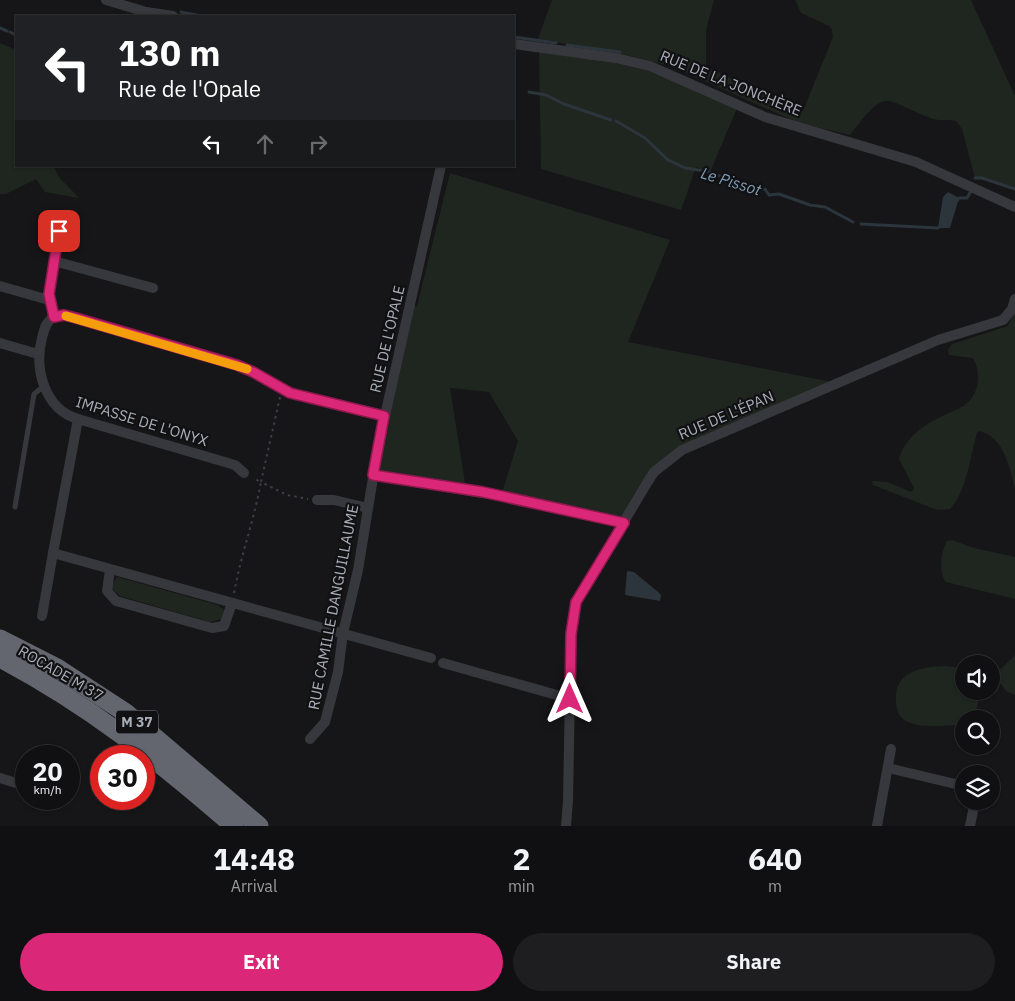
<!DOCTYPE html>
<meta charset="utf-8">
<style>
body{margin:0;font-family:"IBM Plex Sans",sans-serif;background:#1e1e20;color:#f1f3f6;height:100vh;display:flex;flex-direction:column;font-size:19px;white-space:nowrap}
*{box-sizing:border-box;margin:0}
p{font-size:16px;color:#9c9d9f}
.icon{flex:none;width:28px;height:28px;fill:none;stroke:currentColor;stroke-width:2;stroke-linecap:round;stroke-linejoin:round}
.map{position:relative;height:826px;overflow:hidden}
.side{display:flex;flex-direction:column;background:#101012;flex:1}
.side>*{flex:none}
.hud{position:absolute;left:15px;top:15px;width:500px;height:152px;border-radius:0px;box-shadow:0 1px 4px #0004,0 0 0 1px #303032;background:#202124;color:#fff;overflow:hidden}
.controls{position:absolute;left:955px;top:655px;display:grid;gap:10px}
.controls a{display:grid;place-items:center;width:45px;height:45px;border-radius:50%;background:#101012;box-shadow:0 1px 4px #0004,0 0 0 1px #303032;font-size:25px}
.speed{position:absolute;left:15px;top:745px;display:flex;gap:10px;font-size:25px;font-weight:700;text-align:center}
.speed>*{display:grid;place-content:center;width:65px;height:65px;border-radius:50%;background:#101012;box-shadow:0 1px 4px #0004,0 0 0 1px #303032;line-height:1}
.speed small{font-size:12px;font-weight:400}
.speed .limit{border:8px solid #d22;background:#fff;color:#111}
.pin{position:absolute;display:grid;place-items:center;width:42px;height:42px;color:#fff;margin:-21px;border-radius:10px;box-shadow:0 2px 8px #0006}
.me{position:absolute;width:55px;margin:-28px;rotate:0deg;stroke-linejoin:round;filter:drop-shadow(0 0 4px #0008)}
.turn{display:flex;align-items:center;gap:18px;height:105px;padding:0 20px;font-size:22px}
.turn .icon{width:65px;height:65px;stroke-width:2.5}
.turn b{display:block;font-size:35px;line-height:42px}
.lanes{display:flex;align-items:center;height:48px;padding:0 20px;background:#0003;justify-content:center;gap:25px;direction:ltr}
.lanes .off{opacity:.35}
.eta{display:flex;justify-content:space-evenly;align-items:center;height:85px;text-align:center}
.eta b{font-size:30px;font-weight:700;line-height:35px}
.action{display:flex;gap:10px;margin-top:auto;padding:10px 20px}
.action a{flex:1;height:58px;border-radius:30px;background:#db2777;color:#fff;font-size:20px;font-weight:700;line-height:58px;text-align:center}
.action a+a{background:#1e1e20;color:#f1f3f6}
.map>svg:first-child{display:block}
</style>
<div class="map">
<svg width="1015" height="826" viewBox="0 0 1015 826">
<rect width="100%" height="100%" fill="#161618"/>
<g fill="#1e261f">
<path d="M 552,0 L 714,0 L 706,30 L 706,67 L 803,111 L 833,37 L 832,30 L 829,26 L 801,13 L 795,0 L 971,0 L 1015,96 L 1015,189 L 982,178 L 975,178 L 962,129 L 956,121 C 948,119 941,121 933,119 C 881,100 889,85 850,135 L 799,123 L 671,66 L 609,51 L 538,39 Z"/>
<polygon points="0,43 16,50 16,166 54,166 58,176 79,198 45,192 36,179 6,194 0,194"/>
<polygon points="539,48 616,58 738,106 710,172 696,167 681,210 541,169"/>
<polygon points="450,173 670,240 628,342 837,383 663,464 624,523 501,496 518,441 489,392 450,388 466,489 373,475 411,305 417,306"/>
<path d="M 1015,309 L 1015,489 C 1010,469 1004,436 979,431 L 977,433 C 970,457 967,491 950,509 L 937,510 L 873,485 L 872,481 L 888,482 L 911,492 L 914,488 L 899,459 C 906,435 927,423 949,413 C 954,410 962,408 966,404 C 980,393 981,372 973,358 L 949,355 L 948,350 L 952,344 L 1008,326 Z"/>
<path d="M 952,540 L 974,548 L 1015,557 L 1015,599 L 946,582 C 938,572 941,551 947,541 Z"/>
<polygon points="117,577 218,605 224,610 222,619 210,622 120,596 111,588"/>
<polygon points="1015,655 1015,695 1006,691 1001,684 991,684 991,670 1001,669"/>
<path d="M 944,666 L 964,668 L 964,691 L 976,691 L 978,704 L 973,719 L 964,719 L 964,724 L 961,725 C 944,725 918,730 903,719 C 898,715 896,707 896,701 C 894,672 920,667 944,666 Z"/>
</g>
<g fill="#2c353c">
<polygon points="948,192 959,198 950,228 938,228 943,197"/>
<polygon points="627,571 634,572 658,592 661,595 660,601 625,595"/>
</g>
<g fill="none" stroke-linecap="round" stroke-linejoin="round">
<g stroke="#2c353c" stroke-width="3">
<polyline points="181,12 201,16"/>
<polyline points="0,28 7,31"/>
<polyline points="10,32 16,35"/>
<polyline points="514,37 556,43"/>
<polyline points="567,45 620,52"/>
<polyline points="529,92 546,95 564,104 611,120"/>
<polyline points="616,121 645,138 668,160 685,168 705,171 746,185 753,191 765,189 769,195 779,194 810,205 825,207 853,222"/>
<polyline points="975,178 982,178 1015,189"/>
<polyline points="957,201 959,198 967,198 971,191"/>
<polyline points="861,224 938,228 941,225"/>
</g>
<g stroke="#3d3f44" stroke-width="2" stroke-dasharray="2.5 4" stroke-linecap="butt">
<polyline points="280,397 261,482 287,495 308,499"/>
<path d="M 234,593 C 241,555 254,520 261,482 L 253,478"/>
</g>
<polyline stroke="#37383d" stroke-width="5" points="15,507 34,394 44,386"/>
<g stroke="#37383d" stroke-width="10">
<polyline points="106,0 146,12 173,16"/>
<polyline points="514,44 616,58 650,66 765,117 916,162 1015,207"/>
<polyline points="54,261 153,288"/>
<polyline points="0,286 49,300"/>
<polyline points="54,317 49,294 62,216"/>
<polyline points="0,343 38,354"/>
<polyline points="78,419 53,553 431,658"/>
<path d="M 244,473 L 235,465 L 78,419 C 44,409 34,368 42,338 C 44,330 46,321 53,318 C 61,314 68,316 76,318 L 245,368 L 290,393 L 384,415"/>
<polyline points="373,475 501,496 624,523"/>
<polyline points="317,500 334,500 368,508"/>
<polyline points="110,570 107,591 116,601 212,628 224,626 232,603"/>
<polyline points="42,616 53,553"/>
<polyline points="443,663 571,699"/>
<polyline points="310,739 325,722 338,672 343,633 358,570 378,447 441,166"/>
<polyline points="888,768 964,786"/>
<polyline points="0,778 26,786"/>
<polyline points="566,826 568,801 571,634 576,602 647,483 654,472 682,450 938,340 1003,320 1012,309 1015,299"/>
<polyline points="877,826 891,749"/>
<polyline points="970,826 975,801"/>
</g>
<g stroke="#63666e" stroke-width="19">
<polyline points="0,639 57,668 126,713 259,826"/>
<path d="M 0,658 C 89,705 158,760 234,826"/>
</g>
</g>
<g fill="none" stroke-linecap="round" stroke-linejoin="round">
<g stroke="#8e194d" stroke-width="12">
<polyline id="route" points="59,231 49,294 54,317 64,315 76,318 237,365 253,372 290,393 384,416 373,475 483,492 624,523 576,602 571,634 570,699"/>
</g>
<use href="#route" stroke="#db2777" stroke-width="9"/>
<polyline stroke="#f59e0b" stroke-width="9" points="66,316 247,369"/>
</g>
<g text-anchor="middle" dominant-baseline="central" stroke-width="4.5" stroke-linejoin="round" paint-order="stroke">
<rect fill="#111113" stroke="#7b7e86" stroke-width="1" x="116" y="710.5" width="42" height="23" rx="4"/>
<g font-size="14" font-weight="bold" fill="#a8adb8">
<text x="137" y="722">M 37</text>
</g>
<g font-size="15" fill="#a8adb8" stroke="#111113">
<text transform="translate(731 83) rotate(22)">RUE DE LA JONCHÈRE</text>
<text transform="translate(387 339) rotate(-77)">RUE DE L'OPALE</text>
<text transform="translate(726 415) rotate(-23)">RUE DE L'ÉPAN</text>
<text transform="translate(142 421) rotate(17)">IMPASSE DE L'ONYX</text>
<text transform="translate(333 607) rotate(-79)">RUE CAMILLE DANGUILLAUME</text>
<text transform="translate(61 673) rotate(30)">ROCADE M 37</text>
</g>
<g font-size="16" font-style="italic" fill="#7f9bb3" stroke="#111113">
<text transform="translate(731 181) rotate(17)">Le Pissot</text>
</g>
</g>
</svg>
<div class="controls">
<a><svg class="icon" aria-label="sound" viewBox="0 0 24 24"><path d="M4 9h4l5-4v14l-5-4H4zM17 9q2 3 0 6"/></svg></a>
<a><svg class="icon" aria-label="search" viewBox="0 0 24 24"><circle cx="10" cy="10" r="6"/><path d="M15 15l6 6"/></svg></a>
<a><svg class="icon" aria-label="layers" viewBox="0 0 24 24"><path d="M12 4l9 5-9 5-9-5zM3 14l9 5 9-5"/></svg></a>
</div>
<div class="speed"><div>20<small>km/h</small></div><div class="limit">30</div></div>
<div class="pin" style="left:59px;top:231px;background:#d93025"><svg class="icon" aria-label="arrive" viewBox="0 0 24 24"><path d="M6 21V4h12l-3 4 3 4H6"/></svg></div>
<svg class="me" style="left:570px;top:699px" viewBox="-20 -20 40 40"><path d="M0-17L14 15 0 8-14 15z" fill="#db2777" stroke="#fff" stroke-width="4"/></svg>
<div class="hud">
<div class="turn"><svg class="icon" aria-label="left" viewBox="0 0 24 24"><path d="M17 20v-9H6M10 6l-5 5 5 5"/></svg><div><b>130 m</b>Rue de l'Opale</div></div>
<div class="lanes"><svg class="icon" aria-label="left" viewBox="0 0 24 24"><path d="M17 20v-9H6M10 6l-5 5 5 5"/></svg><svg class="icon off" aria-label="ahead" viewBox="0 0 24 24"><path d="M12 20V5M6 11l6-6 6 6"/></svg><svg class="icon off" aria-label="right" viewBox="0 0 24 24"><path d="M7 20v-9h11M14 6l5 5-5 5"/></svg></div>
</div>
</div>
<section class="side">
<div class="eta">
<div><b>14:48</b><p>Arrival</p></div>
<div><b>2</b><p>min</p></div>
<div><b>640</b><p>m</p></div>
</div>
<div class="action"><a>Exit</a><a>Share</a></div>
</section>
